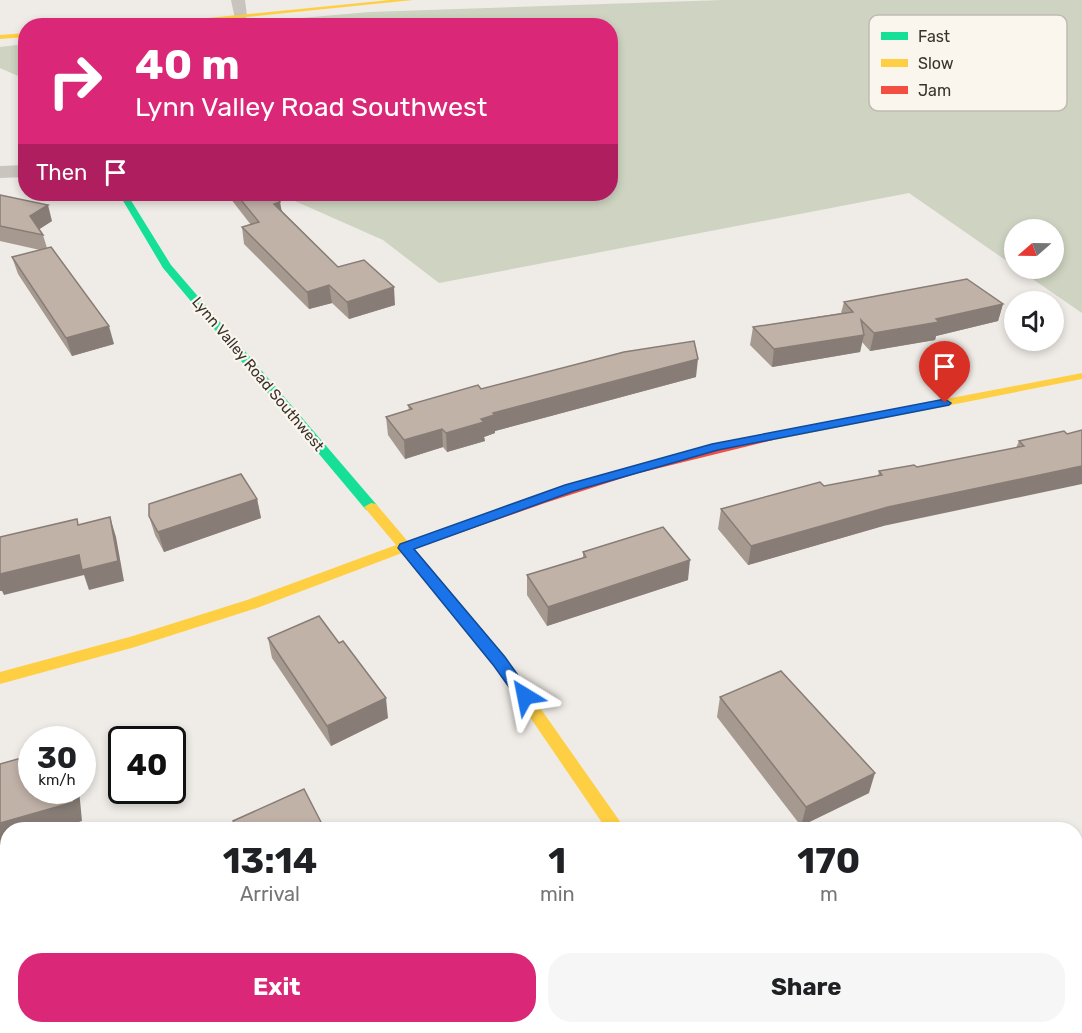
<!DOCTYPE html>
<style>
body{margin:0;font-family:Rubik,sans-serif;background:#f6f6f6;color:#202124;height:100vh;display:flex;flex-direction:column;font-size:22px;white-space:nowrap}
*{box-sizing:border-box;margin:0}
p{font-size:20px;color:#757577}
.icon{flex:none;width:33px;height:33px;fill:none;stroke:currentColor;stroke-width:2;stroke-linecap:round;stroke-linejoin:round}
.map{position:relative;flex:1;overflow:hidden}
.sheet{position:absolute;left:0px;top:822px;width:1083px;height:212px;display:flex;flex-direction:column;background:#fff;border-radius:24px 24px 0 0;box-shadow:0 3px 9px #0003}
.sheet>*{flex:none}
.guide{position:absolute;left:18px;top:18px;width:600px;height:183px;border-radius:24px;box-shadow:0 3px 9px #0003;background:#db2777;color:#fff;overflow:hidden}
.needle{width:39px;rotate:250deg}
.tools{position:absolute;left:1004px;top:219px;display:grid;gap:12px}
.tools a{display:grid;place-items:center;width:60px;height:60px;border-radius:50%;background:#fff;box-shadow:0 3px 9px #0003;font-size:30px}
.speed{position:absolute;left:18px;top:726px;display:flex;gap:12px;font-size:30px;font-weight:700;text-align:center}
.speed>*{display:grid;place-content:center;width:78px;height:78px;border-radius:50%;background:#fff;box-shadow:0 3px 9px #0003;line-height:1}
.speed small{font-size:15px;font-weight:400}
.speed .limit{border:3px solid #111;border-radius:9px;background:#fff;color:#111}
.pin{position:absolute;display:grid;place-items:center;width:51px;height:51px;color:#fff;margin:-62px -26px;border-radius:50% 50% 50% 0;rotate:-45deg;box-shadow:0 0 6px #0007}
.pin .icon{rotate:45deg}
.me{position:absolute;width:66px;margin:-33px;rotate:325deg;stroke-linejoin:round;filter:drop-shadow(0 0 4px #0008)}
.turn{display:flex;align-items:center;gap:21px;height:126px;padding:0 18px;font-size:27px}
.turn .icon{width:78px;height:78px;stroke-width:2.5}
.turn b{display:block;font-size:42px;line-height:51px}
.then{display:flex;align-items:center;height:57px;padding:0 18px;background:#0003;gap:12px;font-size:22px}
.eta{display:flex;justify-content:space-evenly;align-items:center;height:102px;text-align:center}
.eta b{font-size:36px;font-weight:700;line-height:42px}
.button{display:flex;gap:12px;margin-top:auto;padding:12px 18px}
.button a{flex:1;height:69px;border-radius:24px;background:#db2777;color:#fff;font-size:24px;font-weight:700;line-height:69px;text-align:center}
.button a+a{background:#f6f6f6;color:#202124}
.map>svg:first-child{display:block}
</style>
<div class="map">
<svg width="1082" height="1033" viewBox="0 0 1082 1033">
<rect width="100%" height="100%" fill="#efebe6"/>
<g fill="#ced4c1">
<polygon points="723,0 1082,0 1082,313 1018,269 1053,268 1053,230 1014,230 1014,266 909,193 439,283 383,240 279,194 610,194 610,26 224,25 369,12"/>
<polygon points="25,44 26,44 25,79 0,68 0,47"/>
</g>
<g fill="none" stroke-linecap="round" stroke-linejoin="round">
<g fill="#c9c4be" fill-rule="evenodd">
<polygon points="231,0 245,0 247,16 245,19 235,19"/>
<polygon points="26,165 26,177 0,178 0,166"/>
<polygon points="718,1026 766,1026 769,1033 721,1033"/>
</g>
<polygon fill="#16e098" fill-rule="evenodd" points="119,194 127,194 171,265 376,504 378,507 376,510 366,510 163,268"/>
<g fill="#ffcf43" fill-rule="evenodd">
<polygon points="390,0 413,0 158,26 128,26"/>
<polygon points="26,33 26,37 0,39 0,35"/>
<polygon points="1082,373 1082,379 769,441 763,437 769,433"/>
<polygon points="371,503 376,504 410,544 412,547 410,550 257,608 135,647 0,684 0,672 133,636 247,600 396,545 364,507"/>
<polygon points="442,587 447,588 505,658 626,830 607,830 495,666 437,596 435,592 437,588"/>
</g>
<path fill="#f24e42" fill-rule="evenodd" d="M 769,433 L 775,437 L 773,440 L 635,474 L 545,503 L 414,549 L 447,588 L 449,592 L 447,596 L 437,596 L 398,547 L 400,544 C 522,501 643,460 769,433 Z"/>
</g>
<g fill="#a69990">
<polygon points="227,194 273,194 282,211 338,267 395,305 349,319 332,303 309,309 244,244 242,227 251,225"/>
<polygon points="0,195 52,221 39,229 43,235 47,248 114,344 72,356 18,274 12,257 40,250 0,241"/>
<polygon points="844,302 1003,304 998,321 936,336 935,340 870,351 862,342 860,352 772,367 750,345 753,327 841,313"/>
<polygon points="696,377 495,431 495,433 484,437 485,441 447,452 443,447 405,459 388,435 386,417 409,410 408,405 481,389"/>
<polygon points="1064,431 883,526 748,565 718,529 721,509 824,486 878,476 879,471 917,467 1016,448 1019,441"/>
<polygon points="257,499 261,518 164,552 155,535 149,516"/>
<polygon points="583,552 688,580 547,626 527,595 527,575 583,558"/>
<polygon points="268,638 339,643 388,718 331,746 272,658"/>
<polygon points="720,697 869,793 801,826 717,717"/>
<polygon points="320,1026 411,1026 414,1033 323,1033"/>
</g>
<g fill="#877d76">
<polygon points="280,202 283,218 274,204"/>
<polygon points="48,205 52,221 35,232 30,216"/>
<polygon points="329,285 332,303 309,309 307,292"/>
<polygon points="394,287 395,305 349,319 347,302"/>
<polygon points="1003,304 998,321 936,336 935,340 870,351 874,333"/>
<polygon points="109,326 114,344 72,356 66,338"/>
<polygon points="864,335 860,352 772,367 774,349"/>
<polygon points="698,359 696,377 495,431 495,433 484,437 485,441 447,452 446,433 493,413"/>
<polygon points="442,429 443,447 405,459 404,440"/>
<polygon points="1082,466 1082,484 883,526 748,565 751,546 888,507"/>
<polygon points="257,499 261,518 164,552 158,532"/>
<polygon points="110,517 116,537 124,581 89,590 84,575 4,595 2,591 0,591 0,574 79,555"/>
<polygon points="690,560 688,580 547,626 548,607"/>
<polygon points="386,698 388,718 331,746 327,726"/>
<polygon points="875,773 869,793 801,826 806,807"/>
<polygon points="73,790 79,790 82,821 54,830 8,830 8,843 0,845 0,823"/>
</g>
<g fill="#c1b2a8" stroke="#877d76" stroke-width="1.5">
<polygon points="236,194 273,194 280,202 274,204 338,267 364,260 394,287 347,302 329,285 307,292 242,227 259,222"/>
<polygon points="0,195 48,205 30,216 43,235 0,226"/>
<polygon points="51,247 109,326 66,338 12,257"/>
<polygon points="967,279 1003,304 936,319 939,322 874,333 861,320 864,335 774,349 753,327 853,312 844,302"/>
<polygon points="694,341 698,359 493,413 494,415 481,419 484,422 446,433 442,429 404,440 386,417 412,409 408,405 478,385 481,389 624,352"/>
<polygon points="1082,430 1082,466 888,507 751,546 721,509 820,482 824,486 882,475 879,471 914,465 917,467 1024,446 1019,441 1064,431 1067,434"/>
<polygon points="241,474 257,499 158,532 149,516 149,504"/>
<polygon points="110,517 118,561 82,570 79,555 0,574 0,537 77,519 78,525"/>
<polygon points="663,527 690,560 548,607 527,575 586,557 583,552"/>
<polygon points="319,616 339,643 343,641 386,698 327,726 268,638"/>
<polygon points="781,671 875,773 806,807 720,697"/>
<polygon points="32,755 32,790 73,790 74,802 0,823 0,764"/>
<polygon points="304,789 325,830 237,830 233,821"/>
<polygon points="322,1026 411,1026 414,1033 325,1033"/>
</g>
<polygon fill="#1a73e8" stroke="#114b97" stroke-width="1.5" points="945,399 951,403 949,405 718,450 574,491 414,549 505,657 530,692 533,696 530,701 519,701 494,666 398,548 400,544 565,485 712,444"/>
<g text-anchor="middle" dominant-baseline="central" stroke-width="4.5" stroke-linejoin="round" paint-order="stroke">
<g font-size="15" fill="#3a312c" stroke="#faf6ee">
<text transform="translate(258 374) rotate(50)">Lynn Valley Road Southwest</text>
</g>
</g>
<rect x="869" y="15" width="198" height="96" rx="9" fill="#faf6ee" stroke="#c0bbb4" stroke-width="1.5"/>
<rect x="881" y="32" width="27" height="8" fill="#16e098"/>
<rect x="881" y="59" width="27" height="8" fill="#ffcf43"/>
<rect x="881" y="86" width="27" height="8" fill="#f24e42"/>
<g font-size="16" fill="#3a312c">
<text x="918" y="42">Fast</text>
<text x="918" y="69">Slow</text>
<text x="918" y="96">Jam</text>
</g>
</svg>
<div class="tools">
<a><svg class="needle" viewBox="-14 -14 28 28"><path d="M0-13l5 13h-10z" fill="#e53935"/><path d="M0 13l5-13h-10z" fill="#757577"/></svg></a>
<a><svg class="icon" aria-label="sound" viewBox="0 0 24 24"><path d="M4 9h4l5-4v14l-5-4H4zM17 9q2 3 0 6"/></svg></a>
</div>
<div class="speed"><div>30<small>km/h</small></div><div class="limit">40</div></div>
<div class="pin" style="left:945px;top:403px;background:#d93025"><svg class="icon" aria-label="arrive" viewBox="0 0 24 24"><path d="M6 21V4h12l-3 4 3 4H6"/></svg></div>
<svg class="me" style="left:525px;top:696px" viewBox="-20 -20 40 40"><path d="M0-17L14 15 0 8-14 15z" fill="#1a73e8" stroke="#fff" stroke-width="4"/></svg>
<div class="guide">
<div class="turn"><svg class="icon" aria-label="right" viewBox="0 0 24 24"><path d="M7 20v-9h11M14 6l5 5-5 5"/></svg><div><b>40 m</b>Lynn Valley Road Southwest</div></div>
<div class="then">Then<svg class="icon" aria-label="arrive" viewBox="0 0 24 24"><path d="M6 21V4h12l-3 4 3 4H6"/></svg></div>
</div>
<section class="sheet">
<div class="eta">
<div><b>13:14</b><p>Arrival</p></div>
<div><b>1</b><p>min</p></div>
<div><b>170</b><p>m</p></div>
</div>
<div class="button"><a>Exit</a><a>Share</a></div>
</section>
</div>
